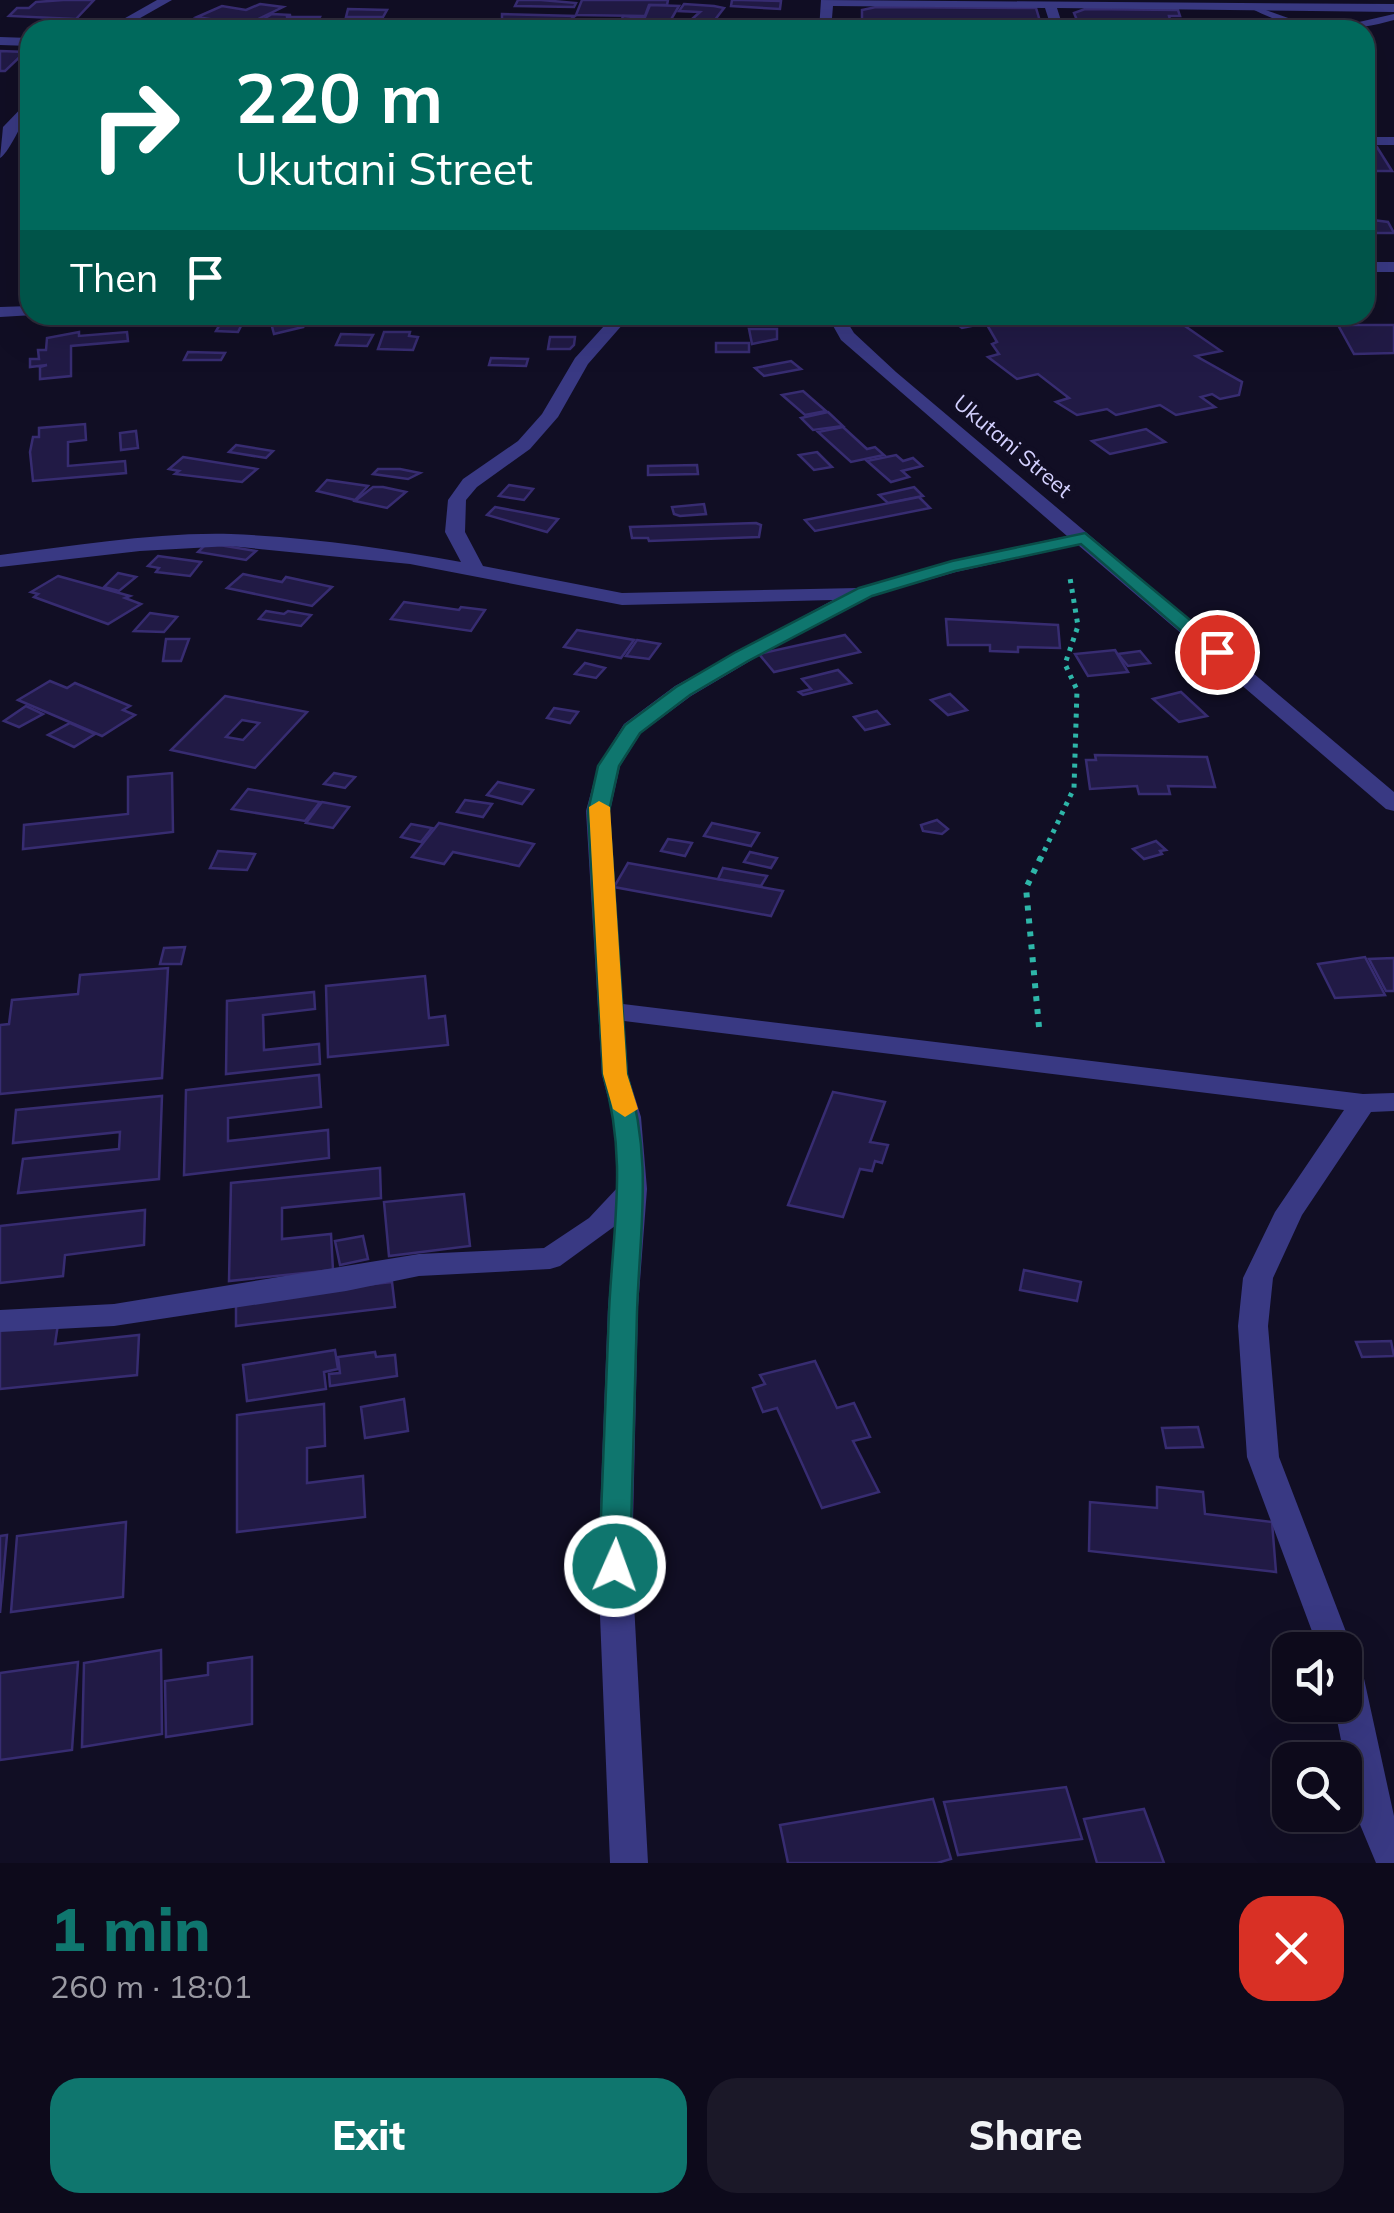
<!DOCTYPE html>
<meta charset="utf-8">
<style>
body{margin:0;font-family:Mulish,sans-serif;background:#1b1828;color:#f1f3f6;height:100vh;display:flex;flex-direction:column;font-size:38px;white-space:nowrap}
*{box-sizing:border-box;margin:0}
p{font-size:32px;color:#9a9aa3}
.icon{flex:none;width:55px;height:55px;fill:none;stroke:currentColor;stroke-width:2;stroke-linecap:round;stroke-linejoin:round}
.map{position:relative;height:1863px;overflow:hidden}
.side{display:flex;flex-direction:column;background:#0d0a1b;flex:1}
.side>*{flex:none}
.banner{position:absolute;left:20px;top:20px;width:1355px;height:305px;border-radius:30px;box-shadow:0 10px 40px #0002,0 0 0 2px #2d2b3a;background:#00695c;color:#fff;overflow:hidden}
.controls{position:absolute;left:1272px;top:1632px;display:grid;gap:20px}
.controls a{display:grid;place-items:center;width:90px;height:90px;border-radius:20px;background:#0d0a1b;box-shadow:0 10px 40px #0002,0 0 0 2px #2d2b3a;font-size:50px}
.pin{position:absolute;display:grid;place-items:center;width:85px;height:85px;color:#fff;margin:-42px;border:5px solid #fff;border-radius:50%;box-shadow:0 2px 10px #0007}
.me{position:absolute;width:110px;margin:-55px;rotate:2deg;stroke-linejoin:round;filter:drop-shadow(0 0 8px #0008)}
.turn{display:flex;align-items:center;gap:35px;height:210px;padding:0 50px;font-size:45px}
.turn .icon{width:130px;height:130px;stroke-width:2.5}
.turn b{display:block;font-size:70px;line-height:85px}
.then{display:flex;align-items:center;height:95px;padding:0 50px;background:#0003;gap:20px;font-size:38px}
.round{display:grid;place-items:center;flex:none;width:105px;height:105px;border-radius:30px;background:#1b1828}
.headline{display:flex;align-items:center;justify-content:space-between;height:170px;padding:0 50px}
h1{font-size:60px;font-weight:800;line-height:75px;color:#0f766e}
.button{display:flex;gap:20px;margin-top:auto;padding:20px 50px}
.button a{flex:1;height:115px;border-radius:30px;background:#0f766e;color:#fff;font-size:40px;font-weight:800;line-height:115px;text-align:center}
.button a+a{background:#1b1828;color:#f1f3f6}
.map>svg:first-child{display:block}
</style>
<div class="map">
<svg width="1394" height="1863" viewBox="0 0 1394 1863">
<rect width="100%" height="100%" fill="#110e24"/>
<g fill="#211a45" stroke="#372c71" stroke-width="2.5" fill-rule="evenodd">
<polygon points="63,0 94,0 76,19 9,16 17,8 29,8 36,2"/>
<polygon points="518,0 541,0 576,3 574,7 515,6"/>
<polygon points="582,0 668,0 667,5 649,5 645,16 576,15"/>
<polygon points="732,0 742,0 781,1 780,9 731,6"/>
<polygon points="260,4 283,7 246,25 197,17 222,6 246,10"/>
<polygon points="684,4 714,6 724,8 714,21 691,20 700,12 679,11"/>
<polygon points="650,5 679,6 669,23 643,22"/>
<polygon points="876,7 1036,8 1042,28 862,23 862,10"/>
<polygon points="348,9 387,10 383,17 346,17"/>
<polygon points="1085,9 1178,10 1180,16 1169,16 1172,26 1079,25 1074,13"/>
<polygon points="272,14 291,15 286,17 320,17 316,26 255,24"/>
<polygon points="502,14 575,16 566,23 502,21"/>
<polygon points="623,16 644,18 639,29 601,27 603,22 621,22"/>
<polygon points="201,19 244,26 234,30 177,30"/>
<polygon points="331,25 410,26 408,30 329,30"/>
<polygon points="475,25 545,26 544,30 504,30 475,29"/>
<polygon points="244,26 311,26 309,30 242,30"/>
<polygon points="0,51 25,52 5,71 0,71"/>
<polygon points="1365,147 1377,147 1392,171 1365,171"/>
<polygon points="1365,219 1388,222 1394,233 1365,233"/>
<polygon points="945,315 1169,315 1221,351 1196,356 1242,382 1239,395 1220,399 1212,394 1201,397 1215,407 1176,415 1160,405 1116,415 1107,409 1077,415 1056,402 1069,398 1038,374 1017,379 988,357 999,354 992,344 997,342 986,323 962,328"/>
<polygon points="299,316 303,327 274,334 270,319"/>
<polygon points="223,319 231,320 244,320 238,332 216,331"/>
<polygon points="1338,325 1394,325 1394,353 1354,354"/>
<polygon points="749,329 777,329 777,339 752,344"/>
<polygon points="79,332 79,336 127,332 128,341 71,346 71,376 40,379 40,367 47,365 30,367 30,359 39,359 38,350 46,350 47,338"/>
<polygon points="384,332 410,332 409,336 418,337 413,350 378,349"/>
<polygon points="341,334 373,335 367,346 336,345"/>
<polygon points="550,337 575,337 574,345 570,349 548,349"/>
<rect x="716" y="343" width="33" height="9"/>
<polygon points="188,352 225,353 221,360 184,360"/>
<polygon points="491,358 528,359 526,366 489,365"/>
<polygon points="791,361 801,369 764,376 755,368"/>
<polygon points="803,391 826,411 805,415 782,395"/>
<polygon points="828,412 843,426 813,430 801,418"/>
<polygon points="85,424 86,440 68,442 68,466 125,461 126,473 33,481 30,452 33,437 39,437 39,428"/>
<polygon points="843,427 867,449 875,447 884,455 851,462 818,432"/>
<polygon points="1146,429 1165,442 1110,454 1092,441"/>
<polygon points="136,431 138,448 121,450 120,433"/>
<polygon points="236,445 273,451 266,458 229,452"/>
<polygon points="817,452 832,467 814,470 799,455"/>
<polygon points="896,455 903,461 913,458 922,466 902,471 909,477 891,482 867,461"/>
<polygon points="183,457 257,469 242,482 175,474 179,471 169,469"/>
<polygon points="697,465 698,474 648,475 648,466"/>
<polygon points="378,469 400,469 420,473 408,479 373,474"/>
<polygon points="327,480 368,486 355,500 317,491"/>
<polygon points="509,485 533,489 524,500 499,496"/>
<polygon points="373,487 383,487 406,492 387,508 355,501"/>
<polygon points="914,487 923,496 888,503 879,495"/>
<polygon points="919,497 930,508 815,531 805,520"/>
<polygon points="704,504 706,514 680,516 674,514 672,507"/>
<polygon points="495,507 558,519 547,532 487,515"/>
<polygon points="756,523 761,525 759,537 649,541 648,538 632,538 630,527"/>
<polygon points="207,543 256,551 246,560 198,552"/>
<polygon points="158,556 201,562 190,576 156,572 159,568 148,566"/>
<polygon points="118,573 136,577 119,591 104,587"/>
<polygon points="243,574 282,582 286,577 332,587 312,606 227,588"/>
<polygon points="58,576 130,596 125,598 141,604 108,624 34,597 38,594 31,592"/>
<polygon points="404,602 459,610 461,607 485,610 471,631 391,619"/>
<polygon points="266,611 284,614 288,611 311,615 301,626 259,619"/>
<polygon points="150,613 177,617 164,632 134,631"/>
<polygon points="946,619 1058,625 1060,648 1018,647 1018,652 990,651 990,645 948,645"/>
<polygon points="577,630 634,640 621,658 564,647"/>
<polygon points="845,635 860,652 774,672 759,654"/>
<polygon points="166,639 189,639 181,661 163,661"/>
<polygon points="637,640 660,644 649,659 626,656"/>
<polygon points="1115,650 1128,672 1088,676 1075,654"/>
<polygon points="1140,651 1150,663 1128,666 1118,654"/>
<polygon points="585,663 605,668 596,678 575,674"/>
<polygon points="838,670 851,683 803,695 799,692 811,689 802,679"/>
<polygon points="50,681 67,688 75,683 130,706 123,710 135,715 102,736 18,700"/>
<polygon points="1181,692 1207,716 1179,722 1153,699"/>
<polygon points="950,694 967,710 948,715 931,700"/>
<path d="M 225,696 L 307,712 L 255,768 L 171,750 ZM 242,720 L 259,723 L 243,740 L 226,737 Z"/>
<polygon points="26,706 43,714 19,727 4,721"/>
<polygon points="554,708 578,712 570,723 547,718"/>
<polygon points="877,711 889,724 865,730 854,717"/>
<polygon points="70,723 95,734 74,747 48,735"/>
<polygon points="1095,755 1207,757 1215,787 1168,786 1170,794 1139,794 1137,786 1090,789 1086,760 1096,760"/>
<polygon points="172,773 173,832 23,849 24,825 128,814 128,777"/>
<polygon points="334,773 355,777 345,788 324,784"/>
<polygon points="498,782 533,790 522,804 487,795"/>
<polygon points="248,789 320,802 305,821 232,809"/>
<polygon points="465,800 492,804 483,817 457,812"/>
<polygon points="322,802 349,807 333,828 306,823"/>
<polygon points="937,820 948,829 942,834 923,831 921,825"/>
<polygon points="439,823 534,844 519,866 453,852 444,864 412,857"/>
<polygon points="712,823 759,833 751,846 704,836"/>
<polygon points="411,824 432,828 421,842 401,837"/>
<polygon points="668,839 692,843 685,856 661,851"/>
<polygon points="1156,841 1166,850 1160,851 1162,854 1144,859 1133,849"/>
<polygon points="218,851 255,854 247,870 210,868"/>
<polygon points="750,852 777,858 771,868 744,862"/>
<polygon points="628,863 783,891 771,916 614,887"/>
<polygon points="723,868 767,876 761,886 718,879"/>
<polygon points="185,947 181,964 160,964 164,948"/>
<polygon points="1365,957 1385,995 1335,998 1318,964"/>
<polygon points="1394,958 1394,991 1386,991 1369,959"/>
<polygon points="168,968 162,1078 0,1094 0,1025 9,1024 12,1000 78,994 80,975"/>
<polygon points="425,976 429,1018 445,1016 448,1045 328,1057 326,986"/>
<polygon points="314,992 315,1009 263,1015 264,1050 319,1044 320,1064 226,1074 227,1001"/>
<polygon points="319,1075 321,1107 228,1118 228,1141 328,1130 329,1158 184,1175 186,1090"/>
<polygon points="833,1092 885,1102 870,1142 888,1145 882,1163 875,1161 872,1171 860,1169 843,1217 788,1205"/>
<polygon points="162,1096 159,1179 18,1193 23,1159 119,1149 120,1132 13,1143 16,1110"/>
<polygon points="380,1168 381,1198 282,1208 282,1239 331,1234 333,1270 229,1281 231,1183"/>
<polygon points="464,1194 470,1246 389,1256 384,1202"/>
<polygon points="145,1210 144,1245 65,1255 63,1276 0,1283 0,1226"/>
<polygon points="363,1236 368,1259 340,1265 335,1241"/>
<polygon points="1024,1270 1081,1282 1077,1301 1020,1290"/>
<polygon points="392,1282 395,1307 236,1326 236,1299"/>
<polygon points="58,1324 55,1344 139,1335 137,1375 0,1389 0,1330"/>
<polygon points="1391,1341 1394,1356 1362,1357 1356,1342"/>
<polygon points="335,1350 338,1369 324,1372 326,1389 247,1401 243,1365"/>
<polygon points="375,1352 376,1357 395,1355 397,1376 330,1386 329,1374 340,1373 338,1357"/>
<polygon points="815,1361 837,1408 854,1403 870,1437 853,1441 879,1492 822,1508 777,1408 763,1412 753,1388 765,1384 760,1375"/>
<polygon points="404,1399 408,1431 365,1438 361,1407"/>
<polygon points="324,1404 325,1446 307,1448 307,1483 363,1476 365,1517 237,1532 237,1415"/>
<polygon points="1198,1427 1203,1447 1166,1448 1162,1428"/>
<polygon points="1157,1487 1203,1492 1205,1514 1272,1522 1276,1572 1089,1551 1090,1502 1157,1508"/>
<polygon points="126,1522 123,1597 11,1612 17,1536"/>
<polygon points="7,1535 0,1613 0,1536"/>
<polygon points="161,1650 162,1734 82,1747 84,1663"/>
<polygon points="252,1657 252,1724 166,1737 165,1681 208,1675 208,1663"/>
<polygon points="78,1662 72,1750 0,1760 0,1673"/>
<polygon points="1066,1787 1082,1839 958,1855 944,1802"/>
<polygon points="933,1799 951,1859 937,1863 788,1863 780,1825"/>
<polygon points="1144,1809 1164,1863 1097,1863 1084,1819"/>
</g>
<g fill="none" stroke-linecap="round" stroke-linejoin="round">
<polyline stroke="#2eb6a9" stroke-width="5" stroke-dasharray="4 6" stroke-linecap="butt" points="1040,860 1074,788 1077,690 1065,664 1078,626 1070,578"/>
<polyline stroke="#2eb6a9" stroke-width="6" stroke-dasharray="5 8" stroke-linecap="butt" points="1039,1027 1026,888 1041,857"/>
<path fill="#393983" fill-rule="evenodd" d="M 1252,5 L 1291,19 L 1323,24 L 1359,22 L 1394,14 L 1394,20 C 1345,34 1298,33 1252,9 Z"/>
<g fill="#393983" fill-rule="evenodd">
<polygon points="157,0 172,0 119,30 104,30"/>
<polygon points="821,0 1394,4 1394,12 1057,8 1064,30 1052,30 1045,8 833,6 831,30 819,30"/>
<polygon points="0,37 30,38 30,46 0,45"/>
<path d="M 30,99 C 30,110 9,153 0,158 L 3,127 Z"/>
<rect x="1365" y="137" width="29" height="8"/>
<rect x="1365" y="262" width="29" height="10"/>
<polygon points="30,306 30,315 34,315 0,317 0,307"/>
<path d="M 614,315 L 631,315 L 588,364 L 558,417 L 530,449 L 477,487 L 466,500 L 465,532 L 483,566 L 622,593 L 858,588 L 952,561 L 1067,536 L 841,340 L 827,315 L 843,315 L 854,333 L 896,372 L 1394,792 L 1394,811 L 1386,809 L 1078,545 L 956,572 L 872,596 L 811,625 L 691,696 L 641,733 L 620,766 L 610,811 L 623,1004 L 1363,1094 L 1394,1093 L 1394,1111 L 1371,1112 L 1302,1215 L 1273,1278 L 1268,1326 L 1279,1457 L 1353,1650 L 1349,1660 L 1357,1663 L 1363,1674 L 1394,1816 L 1394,1863 L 1376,1863 L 1356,1815 L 1334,1705 L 1345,1705 L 1345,1650 L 1319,1650 L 1247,1457 L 1238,1326 L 1243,1278 L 1275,1212 L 1344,1110 L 624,1021 L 628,1075 L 641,1117 L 647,1189 L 638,1307 L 632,1566 L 648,1863 L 610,1863 L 598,1566 L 608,1307 L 615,1226 L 560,1266 L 550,1269 L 419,1276 L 346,1291 L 114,1326 L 0,1332 L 0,1310 L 114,1304 L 419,1254 L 544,1248 L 589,1218 L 619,1186 L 613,1117 L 602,1075 L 586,811 L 598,766 L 624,724 L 675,686 L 833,600 L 622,605 L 410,564 L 230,546 L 140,551 L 0,567 L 0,555 C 76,546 154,532 231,534 C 307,537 387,548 461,562 L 445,532 L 448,500 L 463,479 L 518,441 L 542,414 L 575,358 Z"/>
</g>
</g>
<path fill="#0f766e" stroke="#0a4d48" stroke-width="2.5" d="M 1085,533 L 1224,648 L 1224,656 L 1210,656 L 1081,544 L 955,571 L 872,596 L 748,661 L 690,695 L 640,733 L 619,766 L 609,811 L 627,1074 C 653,1160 640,1225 637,1312 C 634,1397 632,1482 630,1566 L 626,1576 L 615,1579 L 604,1576 L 599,1566 C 603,1482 605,1397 609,1312 C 613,1225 628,1160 603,1074 L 588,811 L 598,766 L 625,725 L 676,687 L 734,653 L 859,588 L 952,561 Z"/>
<polygon fill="#f59e0b" points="599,801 610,807 627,1074 638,1109 625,1117 613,1109 603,1074 589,807"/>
<g text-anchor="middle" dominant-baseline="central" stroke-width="10" stroke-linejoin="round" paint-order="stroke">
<g font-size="22" fill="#d4d1ff" stroke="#110e24">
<text transform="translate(1013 446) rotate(40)">Ukutani Street</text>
</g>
</g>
</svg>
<div class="controls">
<a><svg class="icon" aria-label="sound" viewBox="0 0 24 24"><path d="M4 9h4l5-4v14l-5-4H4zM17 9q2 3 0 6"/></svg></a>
<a><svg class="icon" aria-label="search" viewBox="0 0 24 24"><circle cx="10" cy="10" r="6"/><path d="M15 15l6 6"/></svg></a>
</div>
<div class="pin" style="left:1217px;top:652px;background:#d93025"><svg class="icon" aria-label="arrive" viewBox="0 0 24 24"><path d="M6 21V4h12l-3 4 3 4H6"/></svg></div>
<svg class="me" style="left:615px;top:1566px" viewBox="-20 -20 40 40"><circle r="17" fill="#0f766e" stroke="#fff" stroke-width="3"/><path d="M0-11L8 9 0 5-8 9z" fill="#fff"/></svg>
<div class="banner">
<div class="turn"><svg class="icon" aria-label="right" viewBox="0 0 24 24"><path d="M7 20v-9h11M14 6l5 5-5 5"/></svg><div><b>220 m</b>Ukutani Street</div></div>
<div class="then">Then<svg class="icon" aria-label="arrive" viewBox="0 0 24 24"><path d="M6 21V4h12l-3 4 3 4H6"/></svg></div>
</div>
</div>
<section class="side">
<div class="headline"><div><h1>1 min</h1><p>260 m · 18:01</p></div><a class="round" style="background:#d93025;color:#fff"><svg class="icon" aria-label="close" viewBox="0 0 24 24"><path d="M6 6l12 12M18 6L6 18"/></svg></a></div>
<div class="button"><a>Exit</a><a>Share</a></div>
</section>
